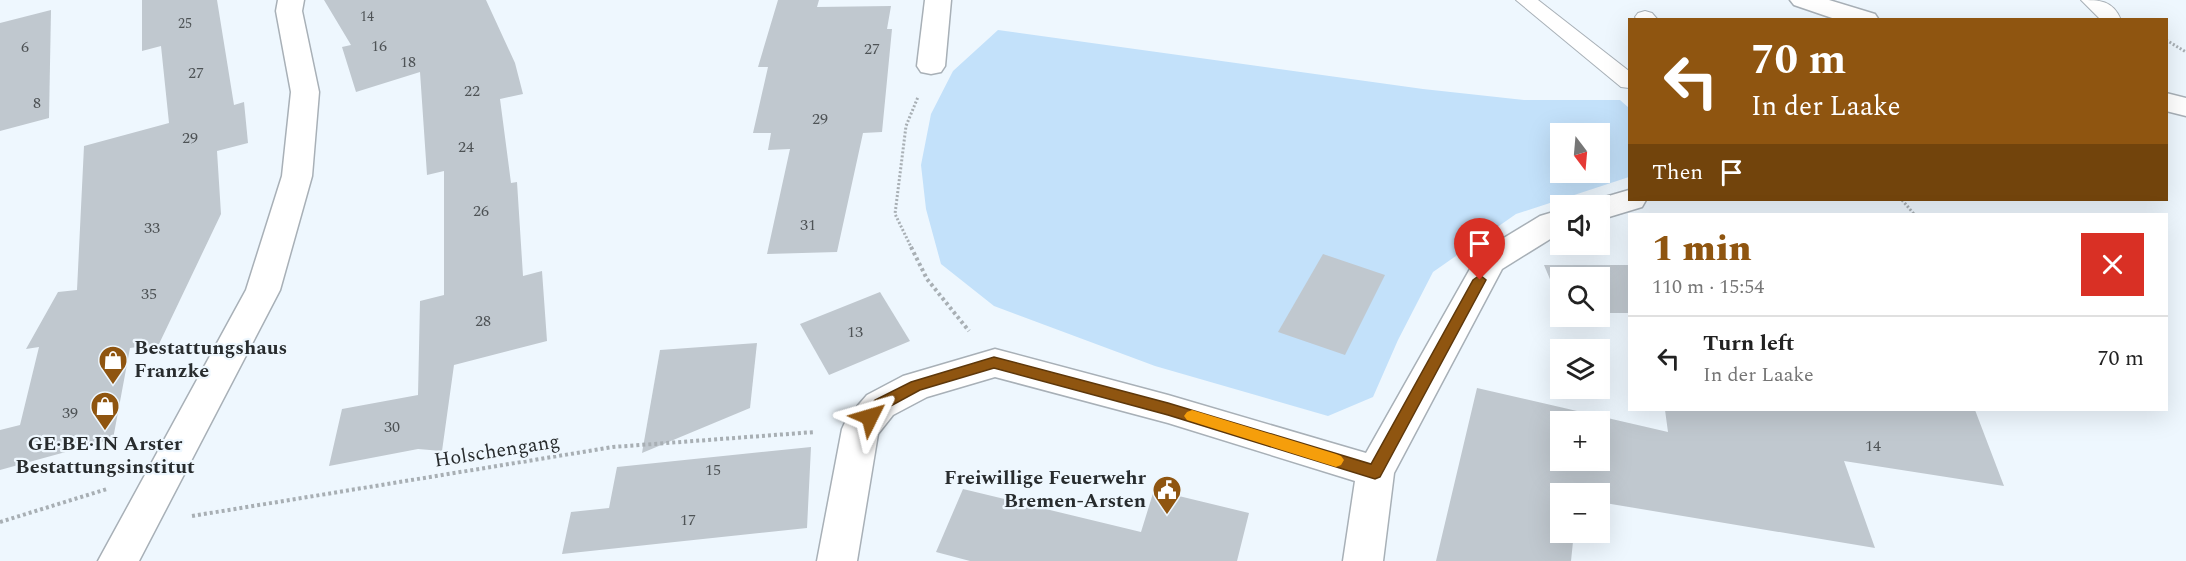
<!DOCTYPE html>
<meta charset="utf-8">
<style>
body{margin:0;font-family:Spectral,serif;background:#f2f2f2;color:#222;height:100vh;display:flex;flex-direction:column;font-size:22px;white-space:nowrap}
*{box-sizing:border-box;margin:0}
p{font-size:20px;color:#767676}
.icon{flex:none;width:33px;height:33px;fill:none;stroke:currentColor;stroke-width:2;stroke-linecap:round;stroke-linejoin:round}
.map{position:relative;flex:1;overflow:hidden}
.drawer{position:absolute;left:1628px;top:213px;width:540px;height:198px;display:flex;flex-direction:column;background:#fff;border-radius:0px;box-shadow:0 6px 24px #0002}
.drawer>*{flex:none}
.banner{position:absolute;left:1628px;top:18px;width:540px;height:183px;border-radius:0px;box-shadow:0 6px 24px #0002;background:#8f5510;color:#fff;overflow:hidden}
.needle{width:39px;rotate:164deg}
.controls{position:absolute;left:1550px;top:123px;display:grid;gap:12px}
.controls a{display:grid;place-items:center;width:60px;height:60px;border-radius:0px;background:#fff;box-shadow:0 6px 24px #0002;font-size:30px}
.pin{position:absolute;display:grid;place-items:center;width:51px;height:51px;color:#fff;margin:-62px -26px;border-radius:50% 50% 50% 0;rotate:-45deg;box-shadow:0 0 6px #0007}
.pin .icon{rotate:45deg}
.me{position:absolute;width:66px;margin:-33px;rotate:50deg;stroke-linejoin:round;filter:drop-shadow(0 0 4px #0008)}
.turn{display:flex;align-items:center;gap:21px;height:126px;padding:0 24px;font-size:27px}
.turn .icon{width:78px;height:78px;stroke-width:2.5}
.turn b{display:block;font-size:42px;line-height:51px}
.then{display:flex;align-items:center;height:57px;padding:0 24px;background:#0003;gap:12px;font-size:22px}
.round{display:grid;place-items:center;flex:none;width:63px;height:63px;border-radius:0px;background:#f2f2f2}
.overview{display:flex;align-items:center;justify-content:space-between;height:102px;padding:0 24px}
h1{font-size:36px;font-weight:800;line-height:45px;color:#8f5510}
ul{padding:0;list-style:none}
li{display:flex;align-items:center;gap:18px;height:84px;padding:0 24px;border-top:2px solid #e0e0e0}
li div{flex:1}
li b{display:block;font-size:22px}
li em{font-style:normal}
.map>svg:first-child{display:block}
</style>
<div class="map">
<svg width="2186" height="561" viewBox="0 0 2186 561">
<rect width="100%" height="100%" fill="#eef7fe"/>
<path fill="#c3e1fa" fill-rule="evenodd" d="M 998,30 L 1423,89 L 1524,100 L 1620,100 L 1629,108 L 1629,177 L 1516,214 L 1433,272 L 1398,340 L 1373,397 L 1328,416 L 1155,366 L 994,306 L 941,264 L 926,209 L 921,165 L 931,114 L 953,71 ZM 1560,134 L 1599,134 L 1599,172 L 1560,172 Z"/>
<g fill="#c0c8cf" fill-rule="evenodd">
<polygon points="142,0 217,0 234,105 244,102 248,143 217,151 221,214 159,344 130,348 113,439 0,470 0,430 20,425 39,347 26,349 58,292 77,290 84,146 169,123 161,46 142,51"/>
<polygon points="324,0 486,0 515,63 523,94 500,99 511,183 517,182 523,276 542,271 547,341 454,365 442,451 418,449 329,466 342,409 418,395 420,301 444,295 444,171 427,175 420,72 356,92 342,47 351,45"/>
<polygon points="778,0 819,0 817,7 891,6 887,29 892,29 882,132 863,133 837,252 767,254 790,149 768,150 771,133 753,133 768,67 758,67"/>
<polygon points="51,10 49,118 0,131 0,23"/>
<polygon points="1323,254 1385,275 1345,355 1278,332"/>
<polygon points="1544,265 1629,265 1629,313 1599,313 1599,278 1560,278 1560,303"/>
<polygon points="880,292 910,341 829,375 800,324"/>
<polygon points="757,343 750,408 642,453 660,350"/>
<path d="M 1477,388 L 1668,432 L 1665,410 L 1975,410 L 2004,486 L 1844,461 L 1875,548 L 1599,502 L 1599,494 L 1560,494 L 1560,532 L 1574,532 L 1571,561 L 1436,561 ZM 1560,422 L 1599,422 L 1599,460 L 1560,460 Z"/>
<polygon points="811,447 807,528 562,554 571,512 609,508 617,467"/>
<polygon points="963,489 1141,532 1154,490 1249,513 1237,561 970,561 936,552"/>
</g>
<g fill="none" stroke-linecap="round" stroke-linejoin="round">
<g stroke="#a8b0b7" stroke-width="2">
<g id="lane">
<polygon points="1516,0 1538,0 1629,71 1629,88 1621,87"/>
<path d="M 2081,0 C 2099,0 2113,0 2121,20 L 2101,20 Z"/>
<polygon points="1645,11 1652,13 1658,20 1637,20 1635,17 1638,13"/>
</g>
</g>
<g stroke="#a8b0b7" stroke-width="3">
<g id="street">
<polygon points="925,0 951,0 945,66 941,72 931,74 921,72 917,66"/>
<polygon points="1629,190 1629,200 1646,200 1642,207 1599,220 1599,206 1586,206 1588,202"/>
<polygon points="1560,210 1560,233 1502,269 1394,473 1383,561 1343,561 1355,481 1168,423 995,377 927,397 893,415 878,434 857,561 817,561 842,429 847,418 867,395 903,376 995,349 1168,395 1366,453 1479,253 1540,216"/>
</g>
</g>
<g stroke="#a8b0b7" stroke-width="3">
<g id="secondary">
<polygon points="278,0 304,0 302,11 319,92 312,176 280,290 139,561 98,561 246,290 282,176 291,92 276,11"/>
<polygon points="1790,0 1829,0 1875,14 1879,20 1838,20 1794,5"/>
<polygon points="2166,93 2186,98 2186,116 2166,111"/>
</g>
</g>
<g stroke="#a8afb4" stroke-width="3" stroke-dasharray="2 2" stroke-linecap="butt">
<polyline points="2166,40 2186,52"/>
<polyline points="1902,200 1914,214"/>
<polyline points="912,249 895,214 906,126 918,97"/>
</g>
<g stroke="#a8afb4" stroke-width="4" stroke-dasharray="3 3" stroke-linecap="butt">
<polyline points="911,247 927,279 969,331"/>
<polyline points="192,516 613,447 815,432"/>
<polyline points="0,522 107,489"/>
</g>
<use href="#lane" fill="#fff" fill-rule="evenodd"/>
<use href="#street" fill="#fff" fill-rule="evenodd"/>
<use href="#secondary" fill="#fff" fill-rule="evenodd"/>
</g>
<polygon fill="#8f5510" stroke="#5d370a" stroke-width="1.5" points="1480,275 1486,280 1380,477 1375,479 1168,415 994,368 920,390 885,409 876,421 865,421 863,417 875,400 911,382 994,357 1168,403 1371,464 1473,280"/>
<polygon fill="#f59e0b" points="1192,410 1336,454 1341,456 1344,460 1341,465 1336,467 1187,420 1184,416 1187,412"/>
<defs>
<g id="shop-pin" transform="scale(1.5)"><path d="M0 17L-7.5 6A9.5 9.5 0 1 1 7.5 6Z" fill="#8f5510" stroke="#eef7fe"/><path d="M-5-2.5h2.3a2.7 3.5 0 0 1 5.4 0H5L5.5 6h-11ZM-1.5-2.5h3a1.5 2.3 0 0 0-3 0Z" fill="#fff"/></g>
<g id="civic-pin" transform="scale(1.5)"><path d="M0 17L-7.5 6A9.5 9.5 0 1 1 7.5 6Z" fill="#8f5510" stroke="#eef7fe"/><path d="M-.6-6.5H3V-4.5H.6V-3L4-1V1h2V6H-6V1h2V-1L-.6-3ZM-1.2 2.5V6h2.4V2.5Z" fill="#fff"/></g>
</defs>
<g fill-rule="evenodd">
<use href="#shop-pin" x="113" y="360"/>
<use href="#shop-pin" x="105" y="406"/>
<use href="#civic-pin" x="1167" y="490"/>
</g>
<g text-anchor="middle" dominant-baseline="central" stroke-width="4.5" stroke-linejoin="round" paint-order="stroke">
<g font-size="14" fill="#4e5356">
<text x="367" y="16">14</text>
<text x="185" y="23">25</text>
</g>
<g font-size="16" fill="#4e5356">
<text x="379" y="46">16</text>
<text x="25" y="47">6</text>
<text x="872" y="49">27</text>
<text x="408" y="62">18</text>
<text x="196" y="73">27</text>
<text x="472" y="91">22</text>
<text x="37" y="103">8</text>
<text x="820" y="119">29</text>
<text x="190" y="138">29</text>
<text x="466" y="147">24</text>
<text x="481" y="211">26</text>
<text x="808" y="225">31</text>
<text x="152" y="228">33</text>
<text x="149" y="294">35</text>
<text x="483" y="321">28</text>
<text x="855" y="332">13</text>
<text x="70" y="413">39</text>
<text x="392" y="427">30</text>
<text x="1873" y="446">14</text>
<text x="713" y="470">15</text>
<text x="688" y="520">17</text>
</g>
<g font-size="20" font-weight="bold" fill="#282c2e" stroke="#eef7fe" text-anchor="start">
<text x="134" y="348">Bestattungshaus<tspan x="134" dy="23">Franzke</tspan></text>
<text x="105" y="444" text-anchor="middle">GE·BE·IN Arster<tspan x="105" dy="23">Bestattungsinstitut</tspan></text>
<text x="1146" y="478" text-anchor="end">Freiwillige Feuerwehr<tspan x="1146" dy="23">Bremen-Arsten</tspan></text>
</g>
<g font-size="20" fill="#282c2e" stroke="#eef7fe">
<text transform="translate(497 451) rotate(-9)">Holschengang</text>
</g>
</g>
</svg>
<div class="controls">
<a><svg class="needle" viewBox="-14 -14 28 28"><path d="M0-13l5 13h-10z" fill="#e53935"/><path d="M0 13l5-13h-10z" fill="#767676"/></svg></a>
<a><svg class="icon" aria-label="sound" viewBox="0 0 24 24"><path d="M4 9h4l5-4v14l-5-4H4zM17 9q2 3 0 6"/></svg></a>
<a><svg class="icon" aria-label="search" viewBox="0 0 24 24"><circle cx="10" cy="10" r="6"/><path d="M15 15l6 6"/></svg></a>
<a><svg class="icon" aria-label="layers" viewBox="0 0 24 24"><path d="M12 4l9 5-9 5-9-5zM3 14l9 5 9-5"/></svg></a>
<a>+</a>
<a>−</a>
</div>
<div class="pin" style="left:1480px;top:280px;background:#d93025"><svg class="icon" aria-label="arrive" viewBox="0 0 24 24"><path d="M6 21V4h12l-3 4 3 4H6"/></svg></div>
<svg class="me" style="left:870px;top:417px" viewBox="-20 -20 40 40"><path d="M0-17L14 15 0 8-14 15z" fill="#8f5510" stroke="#fff" stroke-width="4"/></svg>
<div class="banner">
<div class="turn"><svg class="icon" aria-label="left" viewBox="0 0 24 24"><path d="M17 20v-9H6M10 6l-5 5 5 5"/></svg><div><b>70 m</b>In der Laake</div></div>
<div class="then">Then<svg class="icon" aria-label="arrive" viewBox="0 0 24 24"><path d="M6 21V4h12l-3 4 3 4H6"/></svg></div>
</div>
<section class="drawer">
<div class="overview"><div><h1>1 min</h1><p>110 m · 15:54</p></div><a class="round" style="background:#d93025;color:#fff"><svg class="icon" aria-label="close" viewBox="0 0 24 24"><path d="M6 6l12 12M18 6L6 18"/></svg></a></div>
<ul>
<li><svg class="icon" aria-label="left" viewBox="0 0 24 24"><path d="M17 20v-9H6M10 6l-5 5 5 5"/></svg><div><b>Turn left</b><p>In der Laake</p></div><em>70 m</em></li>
</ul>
</section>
</div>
